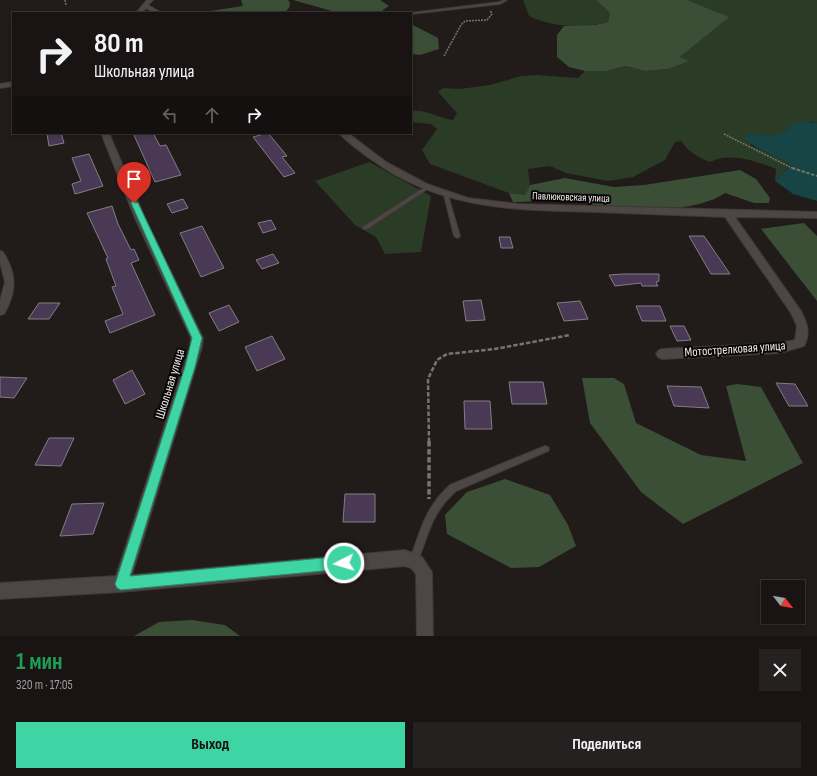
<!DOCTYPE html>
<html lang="ru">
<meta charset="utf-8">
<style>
body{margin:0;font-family:"Sofia Sans Condensed",sans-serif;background:#262121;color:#f1f3f6;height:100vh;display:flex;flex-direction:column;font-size:15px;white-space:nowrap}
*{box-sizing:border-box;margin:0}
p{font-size:13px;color:#9f9ea0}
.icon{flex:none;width:22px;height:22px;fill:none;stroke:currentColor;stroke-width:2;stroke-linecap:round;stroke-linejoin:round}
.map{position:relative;height:636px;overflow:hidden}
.panel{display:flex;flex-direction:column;background:#191413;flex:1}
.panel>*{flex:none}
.top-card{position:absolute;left:12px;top:12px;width:400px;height:122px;border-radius:0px;box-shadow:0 2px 6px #0003,0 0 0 1px #373333;background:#191413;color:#f1f3f6;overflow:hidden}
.needle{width:26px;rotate:121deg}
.fabs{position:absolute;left:761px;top:580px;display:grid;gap:8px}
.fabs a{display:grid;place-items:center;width:44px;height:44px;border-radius:0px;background:#191413;box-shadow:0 2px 6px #0003,0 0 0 1px #373333;font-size:20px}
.pin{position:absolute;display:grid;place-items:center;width:34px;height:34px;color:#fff;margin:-41px -17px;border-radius:50% 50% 50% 0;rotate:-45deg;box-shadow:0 0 4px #0007}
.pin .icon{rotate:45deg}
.me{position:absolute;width:44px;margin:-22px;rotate:265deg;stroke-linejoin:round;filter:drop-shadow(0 0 3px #0008)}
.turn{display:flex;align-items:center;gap:14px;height:84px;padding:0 16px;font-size:18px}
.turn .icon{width:52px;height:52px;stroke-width:2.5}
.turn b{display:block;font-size:28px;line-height:34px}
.lanes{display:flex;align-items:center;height:38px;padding:0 16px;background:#0003;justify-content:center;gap:20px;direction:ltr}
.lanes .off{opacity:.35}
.round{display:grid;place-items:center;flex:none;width:42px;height:42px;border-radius:0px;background:#262121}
.overview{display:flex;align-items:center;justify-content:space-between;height:68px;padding:0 16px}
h1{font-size:24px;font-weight:700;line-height:30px;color:#1e9e55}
.action{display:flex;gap:8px;margin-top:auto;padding:8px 16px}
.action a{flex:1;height:46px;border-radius:0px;background:#3ed4a3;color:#111;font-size:16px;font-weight:700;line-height:46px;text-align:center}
.action a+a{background:#262121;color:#f1f3f6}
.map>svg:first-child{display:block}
</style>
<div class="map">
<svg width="817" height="636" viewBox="0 0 817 636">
<rect width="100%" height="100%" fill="#211b19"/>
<g fill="#2b3c26">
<path d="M 523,0 L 596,0 L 610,13 L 608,22 C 582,28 554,28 529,16 Z"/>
<path d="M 687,0 L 817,0 L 817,123 L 812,122 L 789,130 L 781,135 L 769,136 L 750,145 L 778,157 L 791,165 L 775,181 L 776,169 C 756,161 730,152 710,162 C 697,157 689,152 681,141 L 675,142 L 665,160 L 633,177 L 608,181 L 566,173 L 550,166 L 528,169 L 530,185 L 525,195 L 509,193 L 430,164 L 422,150 L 437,129 L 431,124 L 411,122 L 411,111 C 427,109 437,118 453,120 L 457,113 L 438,92 L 443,88 L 460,89 L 490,85 L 521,76 L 537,75 L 578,78 L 585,71 L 606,71 L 626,66 L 645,71 L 668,69 L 688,61 L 680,57 L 728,17 Z"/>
<polygon points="369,162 431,196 421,252 385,254 376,237 355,225 315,181"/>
</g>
<g fill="#3b4f36">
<polygon points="241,0 288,0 290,3 289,8 284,13 210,13 210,11 243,6"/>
<polygon points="293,0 380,0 389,6 383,10 383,13 339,13"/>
<polygon points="596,0 687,0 729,17 680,57 689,61 668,69 645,71 626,66 606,71 585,71 569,67 557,57 557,35 564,26 595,25 608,22 610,13"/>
<polygon points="411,24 438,38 439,49 420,55 411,54"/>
<path d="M 740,170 L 756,179 L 770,198 L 769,203 L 754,203 L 725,193 C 698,212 640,211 608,207 C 596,206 584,202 572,201 C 553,199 532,202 513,202 L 509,193 L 525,195 L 530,185 L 565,178 L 614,187 L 644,185 Z"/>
<polygon points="804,223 817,236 817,301 761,229"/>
<polygon points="582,378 614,378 624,384 636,423 701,455 746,461 726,386 737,384 761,387 803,463 683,524 641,492 590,423"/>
<polygon points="505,479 550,495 568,525 576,546 539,567 511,568 447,534 445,515 467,492"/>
<polygon points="192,620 225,625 240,636 134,636 159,622"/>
</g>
<path fill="#174445" d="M 800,122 L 817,123 L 817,201 L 793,194 L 775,181 L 791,165 C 778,156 753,149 745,138 L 748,134 C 764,135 782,140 792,124 Z"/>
<g fill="#493954" stroke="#827e85">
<polygon points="53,133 61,133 64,143 49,146 47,134"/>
<polygon points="133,133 153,133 160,146 166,145 181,175 155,182"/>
<polygon points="268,133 287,156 282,157 295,173 284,177 253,137"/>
<polygon points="89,154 103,186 75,194 72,184 81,181 72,158"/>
<polygon points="183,199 188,208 172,213 167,204"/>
<polygon points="112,206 118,224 131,250 134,249 139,260 131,263 155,315 110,333 105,321 123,314 112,287 116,286 106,259 108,258 87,213"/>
<polygon points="271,220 276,229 263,233 258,223"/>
<polygon points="202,226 224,268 201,277 180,233"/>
<polygon points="689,236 704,236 730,274 711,274"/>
<polygon points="499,237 510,237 513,248 501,248"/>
<polygon points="273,254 279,263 262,269 256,260"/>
<polygon points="623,274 659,274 659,281 656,282 658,286 642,286 641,283 615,286 609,275"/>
<polygon points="481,300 485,320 466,321 463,301"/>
<polygon points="580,301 588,319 564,321 557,303"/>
<polygon points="39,303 60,303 49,319 28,319"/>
<polygon points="229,305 239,322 219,331 209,313"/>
<polygon points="636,306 660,306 666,321 642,321"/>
<polygon points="670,326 684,326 691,340 677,341"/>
<polygon points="272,336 285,359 257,371 245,347"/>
<polygon points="132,370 145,394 125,404 113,380"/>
<polygon points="0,377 27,378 14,398 0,397"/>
<polygon points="509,382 543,382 547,404 512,404"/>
<polygon points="776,383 795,384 808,406 789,406"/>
<polygon points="667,386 701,387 709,408 674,406"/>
<polygon points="464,401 490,401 492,429 465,429"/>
<polygon points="49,438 74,438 61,466 35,465"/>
<polygon points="345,494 375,494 375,522 343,522"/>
<polygon points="104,503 93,534 60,536 72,504"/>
</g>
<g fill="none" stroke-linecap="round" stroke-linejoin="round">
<g stroke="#3d3837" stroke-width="2">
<g id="service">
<polygon points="504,0 507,0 500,4 411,14 410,13 499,2"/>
<polygon points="425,187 427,187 429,188 367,229 363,229 363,227"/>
<polygon points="444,194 448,194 448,195 460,236 459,237 457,238 454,236 444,195"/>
<path d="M 545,446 L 548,447 L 549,449 L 548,451 L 456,491 C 431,513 429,534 417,563 L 414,564 L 411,563 L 410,560 C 420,531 426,506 450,485 Z"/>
</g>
</g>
<g stroke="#3d3837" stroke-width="2">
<g id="minor">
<polygon points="147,0 153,0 148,5 162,13 155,13 146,8 142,13 136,13"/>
<polygon points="13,82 13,86 0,88 0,84"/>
<polygon points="101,133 109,133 144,216 203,338 202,347 132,575 405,550 422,557 432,572 433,636 417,636 416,574 411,568 405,566 121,592 0,599 0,583 116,576 190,347 191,338 134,216"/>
<path d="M 339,133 L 348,133 L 386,162 L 427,184 L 468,198 L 518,204 L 817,212 L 817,218 L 735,217 L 801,311 C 807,323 811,333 804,346 L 780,353 L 662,359 L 658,357 L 656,354 L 658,351 L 662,349 L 780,343 L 795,340 L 797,326 L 791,313 L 725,217 C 682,215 638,214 595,212 C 514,210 441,210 372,160 C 361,152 348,143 339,133 Z"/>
<path d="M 0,251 L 3,252 C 17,274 17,292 4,314 L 0,315 L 0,301 L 5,282 L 0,262 Z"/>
</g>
</g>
<g stroke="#787270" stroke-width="1.5" stroke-dasharray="2 1" stroke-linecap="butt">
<polyline points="65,0 66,6"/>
<polyline points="444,56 461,25 465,21 487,20 492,14 490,10"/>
<polyline points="724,134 794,169"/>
</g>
<polyline stroke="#787270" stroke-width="2" stroke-dasharray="3.5 1.5" stroke-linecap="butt" points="792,168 817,176"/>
<polyline stroke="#787270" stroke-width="2.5" stroke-dasharray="4.5 2" stroke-linecap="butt" points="429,442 428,379 437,360 447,354 495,349 570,335"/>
<polyline stroke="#787270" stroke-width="3.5" stroke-dasharray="5.5 2.5" stroke-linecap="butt" points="429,441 429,499"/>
<use href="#service" fill="#4d4644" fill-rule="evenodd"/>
<use href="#minor" fill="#4d4644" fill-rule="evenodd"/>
</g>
<polygon fill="#3ed4a3" stroke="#288a6a" points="132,201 138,203 202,338 195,367 130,576 344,556 348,558 350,563 348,567 344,569 121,590 117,588 115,584 185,367 192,338 131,203"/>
<g text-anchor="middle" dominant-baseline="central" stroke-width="4" stroke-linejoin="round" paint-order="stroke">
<g font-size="11" fill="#eee9e8" stroke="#090706">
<text transform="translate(571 197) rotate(2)">Павлюковская улица</text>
</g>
<g font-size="13" fill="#eee9e8" stroke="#090706">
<text transform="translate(735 349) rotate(-4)">Мотострелковая улица</text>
<text transform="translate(170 384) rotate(-73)">Школьная улица</text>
</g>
</g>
</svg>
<div class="fabs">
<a><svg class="needle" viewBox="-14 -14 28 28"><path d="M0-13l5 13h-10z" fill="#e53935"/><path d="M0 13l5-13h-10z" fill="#9f9ea0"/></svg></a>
</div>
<div class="pin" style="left:134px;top:203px;background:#d93025"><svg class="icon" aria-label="arrive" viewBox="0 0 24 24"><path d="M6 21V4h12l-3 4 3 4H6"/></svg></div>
<svg class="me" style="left:344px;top:563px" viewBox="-20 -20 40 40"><circle r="17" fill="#3ed4a3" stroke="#fff" stroke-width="3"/><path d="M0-11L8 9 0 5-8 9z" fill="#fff"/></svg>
<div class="top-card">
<div class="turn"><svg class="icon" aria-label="right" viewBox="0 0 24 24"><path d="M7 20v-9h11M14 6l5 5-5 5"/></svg><div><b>80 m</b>Школьная улица</div></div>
<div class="lanes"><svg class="icon off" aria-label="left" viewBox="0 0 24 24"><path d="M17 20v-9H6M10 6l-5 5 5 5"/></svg><svg class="icon off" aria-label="ahead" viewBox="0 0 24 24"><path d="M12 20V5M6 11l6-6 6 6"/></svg><svg class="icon" aria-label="right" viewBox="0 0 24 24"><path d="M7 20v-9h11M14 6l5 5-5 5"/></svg></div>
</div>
</div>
<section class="panel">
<div class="overview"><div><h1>1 мин</h1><p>320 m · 17:05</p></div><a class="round"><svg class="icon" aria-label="close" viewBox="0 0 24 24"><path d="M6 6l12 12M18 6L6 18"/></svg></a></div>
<div class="action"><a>Выход</a><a>Поделиться</a></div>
</section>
